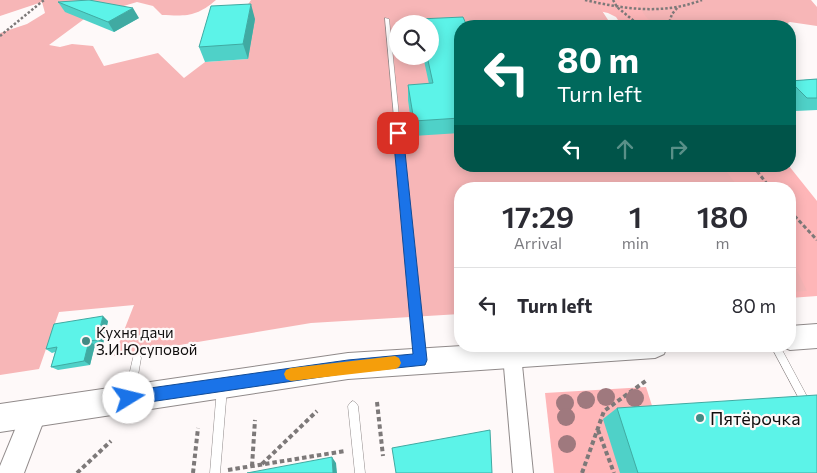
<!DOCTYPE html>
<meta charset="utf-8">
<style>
body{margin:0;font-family:Commissioner,sans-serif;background:#f2f2f3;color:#2b2b33;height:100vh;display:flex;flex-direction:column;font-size:19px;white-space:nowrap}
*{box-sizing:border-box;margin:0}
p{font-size:16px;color:#7c7c81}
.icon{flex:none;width:28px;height:28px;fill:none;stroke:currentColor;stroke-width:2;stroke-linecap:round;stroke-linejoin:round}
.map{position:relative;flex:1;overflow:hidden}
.drawer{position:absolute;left:454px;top:182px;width:342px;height:170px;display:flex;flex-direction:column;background:#fff;border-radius:20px;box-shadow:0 2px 12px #0003}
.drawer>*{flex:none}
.guide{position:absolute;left:454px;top:20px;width:342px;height:152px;border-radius:20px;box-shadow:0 2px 12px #0003;background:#00695c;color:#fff;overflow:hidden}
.buttons{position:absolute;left:389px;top:15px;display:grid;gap:10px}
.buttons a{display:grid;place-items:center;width:50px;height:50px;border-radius:50%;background:#fff;box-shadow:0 2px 12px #0003;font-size:25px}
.pin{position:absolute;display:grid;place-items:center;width:42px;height:42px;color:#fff;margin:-21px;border-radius:10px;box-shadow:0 2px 8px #0006}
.me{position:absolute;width:55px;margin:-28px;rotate:81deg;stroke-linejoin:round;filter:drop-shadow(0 0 4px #0008)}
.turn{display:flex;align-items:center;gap:18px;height:105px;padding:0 20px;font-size:22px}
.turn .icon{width:65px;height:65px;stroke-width:2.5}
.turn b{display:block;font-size:35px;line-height:42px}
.lanes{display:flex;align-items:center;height:48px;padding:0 20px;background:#0003;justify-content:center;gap:25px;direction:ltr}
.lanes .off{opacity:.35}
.eta{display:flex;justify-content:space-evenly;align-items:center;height:85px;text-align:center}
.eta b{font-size:30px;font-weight:600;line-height:35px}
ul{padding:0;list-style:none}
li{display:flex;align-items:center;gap:15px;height:75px;padding:0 20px;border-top:1px solid #e1e1e2}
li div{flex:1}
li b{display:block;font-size:19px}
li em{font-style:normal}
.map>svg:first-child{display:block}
</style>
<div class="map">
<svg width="817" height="473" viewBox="0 0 817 473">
<rect width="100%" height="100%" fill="#fef9f9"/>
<g fill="#feb6b8">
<polygon points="548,0 732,0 693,26 622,26 616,17 608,13"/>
<polygon points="687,166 789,166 817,201 817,296 790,298 790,189 697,189"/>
<polygon points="646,387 655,415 620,473 554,473 545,393"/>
</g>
<g fill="#f7b6b7" fill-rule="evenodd">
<path d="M 0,0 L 216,0 C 196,17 187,16 162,15 L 153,6 L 137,2 L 117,8 L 95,11 L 49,45 L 60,47 L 72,44 L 93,46 L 104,66 L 158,53 L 184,78 L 205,62 L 248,59 L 240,16 L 251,0 L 595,0 L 612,26 L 460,26 L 460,166 L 722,166 L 740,189 L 460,189 L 460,314 L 311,323 L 114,356 L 134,305 L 59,312 L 39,369 L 0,375 L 0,33 L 27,24 L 45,13 L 42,2 L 0,16 ZM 398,24 L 430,24 L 430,56 L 398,56 Z"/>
<path d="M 636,0 L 811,0 L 817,7 L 817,26 L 790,22 L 780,26 L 766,26 L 743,20 L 727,23 L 724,26 L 660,26 C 647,23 642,11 636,0 Z"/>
<polygon points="790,256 807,291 790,292"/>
</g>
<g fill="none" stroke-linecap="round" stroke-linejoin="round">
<g stroke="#908a8a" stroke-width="1">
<g id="service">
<polygon points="385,18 389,19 424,359 423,362 420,363 417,362 416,359"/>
<polygon points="771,346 780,346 810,402 812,405 810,408 807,410 804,408"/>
<polygon points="137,354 140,355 141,358 135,393 133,396 130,398 127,396 125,393 133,358 134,355"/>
<polygon points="222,383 225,385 227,388 220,473 210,473 217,388 219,385"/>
<polygon points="353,401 356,403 358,406 365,473 355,473 348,406 350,403"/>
</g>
</g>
<g stroke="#908a8a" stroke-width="2">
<polygon id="minor" points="512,346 518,349 521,355 533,473 513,473 503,355 506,349"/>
</g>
<g stroke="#908a8a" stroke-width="2">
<polygon id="tertiary" points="35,400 44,403 47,412 24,473 0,473 0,466 26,403"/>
</g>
<g stroke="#908a8a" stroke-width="2">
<g id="secondary">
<polygon points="817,324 817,348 790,350 781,346 790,346 790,326"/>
<polygon points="462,346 667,346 664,354 655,358 348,379 0,432 0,404 348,353"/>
</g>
</g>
<g stroke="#7d7979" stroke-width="2.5" stroke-dasharray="2.5 2" stroke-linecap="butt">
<path d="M 585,0 C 624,9 663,15 702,0"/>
<polyline points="613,0 617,7 640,26"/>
<polyline points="668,26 672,14 678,7"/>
<polyline points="0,36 44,0"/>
</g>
<g stroke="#7d7979" stroke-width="3" stroke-dasharray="4 2.5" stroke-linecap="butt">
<polyline points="753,166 771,189"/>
<polyline points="790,211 817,240"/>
</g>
<g stroke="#7d7979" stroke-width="4" stroke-dasharray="4.5 3" stroke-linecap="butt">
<polyline points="377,402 383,456"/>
<polyline points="598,430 614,473"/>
<polyline points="262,464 317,411"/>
<polyline points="252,466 255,420"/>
<polyline points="228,470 345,451"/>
<polyline points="77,473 111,441"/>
<polyline points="193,473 198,428"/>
<polyline points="582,473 604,411 647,380"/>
</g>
<use href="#service" fill="#fff" fill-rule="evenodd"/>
<use href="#minor" fill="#fff" fill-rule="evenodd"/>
<use href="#tertiary" fill="#fff" fill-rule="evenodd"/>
<use href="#secondary" fill="#fff" fill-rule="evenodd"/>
</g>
<g fill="#9f797e">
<circle cx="606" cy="397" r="9"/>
<circle cx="635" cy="398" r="9"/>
<circle cx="586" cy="400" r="9"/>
<circle cx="565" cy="403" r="9"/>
<circle cx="566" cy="417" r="9"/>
<circle cx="567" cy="444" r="9"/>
</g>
<g fill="#4fd1c8">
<polygon points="58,2 139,18 114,32 65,12"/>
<polygon points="255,19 248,59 205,62 199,47"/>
<polygon points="419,19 460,26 460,133 413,136 408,100 408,85 429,84 423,56 430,56 430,24 419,24"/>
<polygon points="817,79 817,110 795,111 790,105 790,81"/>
<polygon points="108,321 103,344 95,345 90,365 58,370 51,367 55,352 52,353 46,349"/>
<polygon points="617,408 817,473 620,473 603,419"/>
</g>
<g fill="#40aaa2">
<polygon points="251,4 255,19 248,59 243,44"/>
<polygon points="133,8 139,18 114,32 108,22"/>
<polygon points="103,316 108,321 103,344 97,340"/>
<polygon points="89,341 95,345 90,365 84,361"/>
<polygon points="332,457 336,463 337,473 333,473"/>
</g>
<g fill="#5cf3e8" stroke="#40aaa2">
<polygon points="89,0 133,8 108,22 58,2"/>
<polygon points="251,4 243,44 199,47 211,6"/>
<polygon points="463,17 467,26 460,26 460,118 414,121 408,85 433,83 427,56 430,56 430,24 420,24 419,19"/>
<polygon points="817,79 817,98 807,98 790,81"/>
<polygon points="103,316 97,340 89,341 84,361 51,367 57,347 46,349 54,324"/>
<polygon points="817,395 817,473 638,473 617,408"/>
<polygon points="490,430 492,473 396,473 392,448"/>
<polygon points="332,457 333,473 247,473"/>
</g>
<polygon fill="#1a73e8" stroke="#114b97" points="398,130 403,133 427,360 425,365 348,373 129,405 124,403 122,398 124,393 129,391 348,360 413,354 393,133"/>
<polygon fill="#f59e0b" points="395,356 399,358 401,363 399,367 395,369 291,381 286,379 284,374 286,370 291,368"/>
<g fill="#438a84" stroke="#fef9f9" stroke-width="2">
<circle cx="86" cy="341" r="5"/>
<circle cx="700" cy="418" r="5"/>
</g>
<g text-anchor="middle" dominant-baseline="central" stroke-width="4.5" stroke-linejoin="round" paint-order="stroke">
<g font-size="15" fill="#100e0e" stroke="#fef9f9" text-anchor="start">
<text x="96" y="332">Кухня дачи<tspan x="96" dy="17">З.И.Юсуповой</tspan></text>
</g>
<g font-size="18" fill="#100e0e" stroke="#fef9f9" text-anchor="start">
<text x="710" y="418">Пятёрочка</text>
</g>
</g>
</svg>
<div class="buttons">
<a><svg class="icon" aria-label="search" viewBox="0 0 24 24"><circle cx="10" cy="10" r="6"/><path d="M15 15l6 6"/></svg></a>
</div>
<div class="pin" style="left:398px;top:133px;background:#d93025"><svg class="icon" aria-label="arrive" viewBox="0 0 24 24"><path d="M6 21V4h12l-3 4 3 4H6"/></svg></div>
<svg class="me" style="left:129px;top:398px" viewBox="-20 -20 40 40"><circle r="19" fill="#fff"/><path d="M0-13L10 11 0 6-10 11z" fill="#1a73e8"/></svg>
<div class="guide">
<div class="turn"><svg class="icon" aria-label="left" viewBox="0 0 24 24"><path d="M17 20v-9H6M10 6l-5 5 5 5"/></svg><div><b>80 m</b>Turn left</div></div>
<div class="lanes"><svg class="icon" aria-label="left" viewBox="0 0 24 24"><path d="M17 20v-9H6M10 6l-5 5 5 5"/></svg><svg class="icon off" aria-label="ahead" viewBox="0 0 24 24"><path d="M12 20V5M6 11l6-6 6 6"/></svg><svg class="icon off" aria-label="right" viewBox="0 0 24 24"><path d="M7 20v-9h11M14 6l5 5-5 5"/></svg></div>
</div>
<section class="drawer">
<div class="eta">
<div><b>17:29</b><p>Arrival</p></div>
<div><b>1</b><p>min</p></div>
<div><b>180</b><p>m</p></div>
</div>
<ul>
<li><svg class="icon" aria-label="left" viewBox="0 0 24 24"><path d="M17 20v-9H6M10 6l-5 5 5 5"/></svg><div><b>Turn left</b></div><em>80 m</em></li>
</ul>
</section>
</div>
